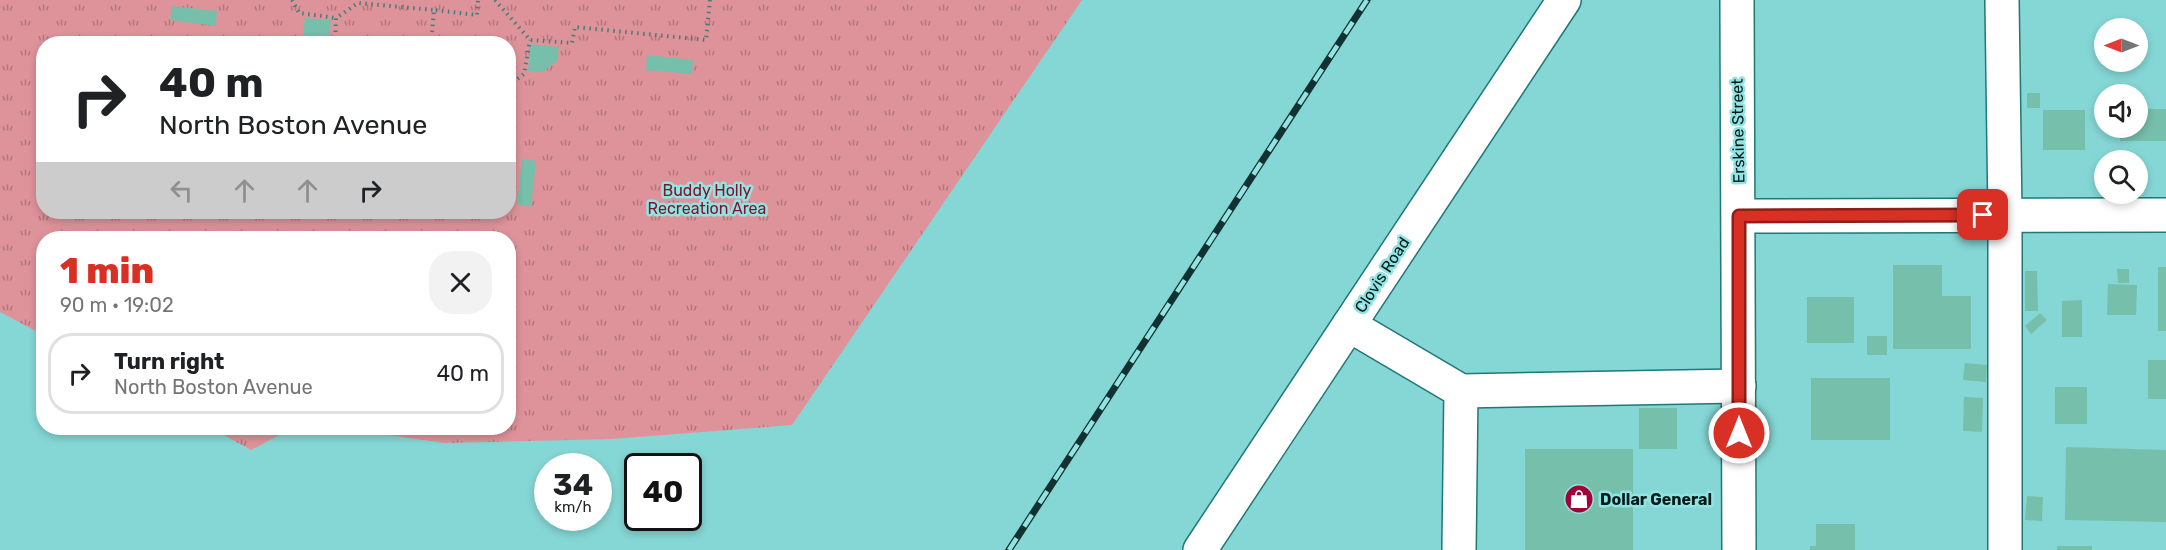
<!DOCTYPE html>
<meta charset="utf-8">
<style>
body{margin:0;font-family:Rubik,sans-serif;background:#f2f2f2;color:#202124;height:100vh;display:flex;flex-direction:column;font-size:22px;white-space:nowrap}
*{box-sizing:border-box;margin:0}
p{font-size:20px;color:#757577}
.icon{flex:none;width:33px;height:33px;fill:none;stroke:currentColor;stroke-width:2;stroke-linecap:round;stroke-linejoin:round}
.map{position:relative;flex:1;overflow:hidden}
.details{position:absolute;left:36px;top:231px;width:480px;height:204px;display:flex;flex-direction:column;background:#fff;border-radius:24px;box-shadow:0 3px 9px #0003}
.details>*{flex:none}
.guide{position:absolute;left:36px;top:36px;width:480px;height:183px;border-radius:24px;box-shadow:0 3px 9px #0003;background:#fff;color:#202124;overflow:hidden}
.needle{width:39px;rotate:270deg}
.fabs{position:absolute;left:2094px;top:18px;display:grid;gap:12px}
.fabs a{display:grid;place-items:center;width:54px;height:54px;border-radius:50%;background:#fff;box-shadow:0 3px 9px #0003;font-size:30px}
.speed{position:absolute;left:534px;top:453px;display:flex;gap:12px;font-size:30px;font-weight:700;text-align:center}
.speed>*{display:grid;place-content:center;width:78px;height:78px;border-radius:50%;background:#fff;box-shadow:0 3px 9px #0003;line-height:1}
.speed small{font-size:15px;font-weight:400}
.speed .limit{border:3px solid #111;border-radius:9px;background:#fff;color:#111}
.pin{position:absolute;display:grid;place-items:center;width:51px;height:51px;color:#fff;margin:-26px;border-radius:12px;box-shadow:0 3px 9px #0006}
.me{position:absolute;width:66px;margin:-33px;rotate:0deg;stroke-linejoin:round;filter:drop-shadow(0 0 4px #0008)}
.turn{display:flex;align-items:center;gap:21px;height:126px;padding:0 24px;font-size:27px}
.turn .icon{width:78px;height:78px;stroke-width:2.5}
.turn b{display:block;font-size:42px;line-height:51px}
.lanes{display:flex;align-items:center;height:57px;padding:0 24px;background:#0003;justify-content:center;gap:30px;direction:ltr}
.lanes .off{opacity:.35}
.round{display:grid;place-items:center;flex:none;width:63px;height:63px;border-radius:24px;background:#f2f2f2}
.head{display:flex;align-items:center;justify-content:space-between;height:102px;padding:0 24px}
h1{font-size:36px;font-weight:800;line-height:45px;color:#d93025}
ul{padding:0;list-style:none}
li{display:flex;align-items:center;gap:18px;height:81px;margin:0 12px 9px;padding:0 12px;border:3px solid #e0e0e0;border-radius:24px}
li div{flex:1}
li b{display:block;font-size:22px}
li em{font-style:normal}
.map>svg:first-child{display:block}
</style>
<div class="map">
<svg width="2166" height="550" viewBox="0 0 2166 550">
<defs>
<pattern id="park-tufts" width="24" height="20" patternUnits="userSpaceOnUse" patternTransform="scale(1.5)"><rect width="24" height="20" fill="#de939a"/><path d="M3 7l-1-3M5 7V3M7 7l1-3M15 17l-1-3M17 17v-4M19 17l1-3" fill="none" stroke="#b2777d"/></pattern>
</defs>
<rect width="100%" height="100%" fill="#85d7d5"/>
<g fill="url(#park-tufts)" fill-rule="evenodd">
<path d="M 0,0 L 1082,0 L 792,425 L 612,439 L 444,443 L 339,428 L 508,428 L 508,238 L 44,238 L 43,335 L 0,312 ZM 44,44 L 508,44 L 508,212 L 44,212 Z"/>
<polygon points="211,428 293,428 251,450"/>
</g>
<g fill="#76bfaa">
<polygon points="172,6 217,11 216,26 170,20"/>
<polygon points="305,18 331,20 329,44 311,44 303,33"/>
<polygon points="530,44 559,47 557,61 543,72 528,71"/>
<polygon points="647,55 693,60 692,74 646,70"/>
<rect x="2027" y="93" width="13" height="15"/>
<polygon points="2138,109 2166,109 2166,141 2120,141 2120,128 2138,128"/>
<rect x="2043" y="110" width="42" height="40"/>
<polygon points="522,159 536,161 531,206 517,205"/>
<polygon points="1893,265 1942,265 1942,296 1971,296 1971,349 1893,349"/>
<rect x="2158" y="267" width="8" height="64"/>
<polygon points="2117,269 2129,269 2129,283 2118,283"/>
<polygon points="2025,271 2037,271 2038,311 2025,311"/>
<polygon points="2108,284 2137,285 2136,315 2107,315"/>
<rect x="1807" y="297" width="47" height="46"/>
<polygon points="2082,300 2082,337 2062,337 2062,301"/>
<polygon points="2040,313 2047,320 2031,334 2025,326"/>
<rect x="1867" y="336" width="20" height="19"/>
<rect x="2148" y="360" width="18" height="39"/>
<polygon points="1965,363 1987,365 1986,382 1963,380"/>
<rect x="1811" y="378" width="79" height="62"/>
<rect x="2055" y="387" width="32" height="37"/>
<polygon points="1964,397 1983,398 1982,432 1963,431"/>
<rect x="1639" y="408" width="38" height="41"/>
<polygon points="2066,447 2166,450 2166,522 2065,520"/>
<rect x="1525" y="449" width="108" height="101"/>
<polygon points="2027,496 2043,497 2042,521 2025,520"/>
<polygon points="1816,524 1855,524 1855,550 1810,550 1810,546 1816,546"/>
<rect x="2057" y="546" width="35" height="4"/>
</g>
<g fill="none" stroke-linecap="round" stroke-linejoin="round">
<g stroke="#1f7877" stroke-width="36">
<g id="minor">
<polyline points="1737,0 1739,550"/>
<polyline points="2002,0 2005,215 2005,550"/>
<polyline points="1739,216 2166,215"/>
<polyline points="1349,325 1461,391 1459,550"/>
<polyline points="1461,391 1739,386"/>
</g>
</g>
<g stroke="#1f7877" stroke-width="36">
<polyline id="highway" points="1200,550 1564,0"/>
</g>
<g stroke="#457c7b" stroke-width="4" stroke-dasharray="1.5 4.5" stroke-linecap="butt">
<polyline points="292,0 299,13 336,18"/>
<polyline points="495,0 530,40 572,43 575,27 706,40 710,0"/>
<polyline points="335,44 336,18 358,3 434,10"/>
<polyline points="431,44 434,10 477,15 478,0"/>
<polyline points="508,86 524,74 530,40"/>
<polyline points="484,212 498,213 498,212"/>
</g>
<use href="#minor" stroke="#fff" stroke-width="33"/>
<use href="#highway" stroke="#fff" stroke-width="33"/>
<g stroke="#123232" stroke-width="7">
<polyline id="rail" points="1009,550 1367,0"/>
</g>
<use href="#rail" stroke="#92e4e2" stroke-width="4.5" stroke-dasharray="14" stroke-linecap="butt"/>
</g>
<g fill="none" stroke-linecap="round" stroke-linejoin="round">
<g stroke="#8d1f18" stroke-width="15">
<polyline id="route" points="1739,433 1739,216 1983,215"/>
</g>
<use href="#route" stroke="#d93025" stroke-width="10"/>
</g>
<defs>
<g id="shop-disc" transform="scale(1.5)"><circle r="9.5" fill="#a20337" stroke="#92e4e2"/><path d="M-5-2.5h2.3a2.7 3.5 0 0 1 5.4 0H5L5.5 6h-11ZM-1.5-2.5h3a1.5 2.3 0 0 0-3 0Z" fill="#fff"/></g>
</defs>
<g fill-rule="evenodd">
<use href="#shop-disc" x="1579" y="499"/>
</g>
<g text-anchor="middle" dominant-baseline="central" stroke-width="5" stroke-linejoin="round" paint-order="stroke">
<g font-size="16" fill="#011a1a" stroke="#92e4e2">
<text transform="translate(1738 131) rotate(-91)">Erskine Street</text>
<text transform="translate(1382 275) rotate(-57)">Clovis Road</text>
</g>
<g font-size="16" fill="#82132f" stroke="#92e4e2">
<text x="707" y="190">Buddy Holly<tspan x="707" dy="18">Recreation Area</tspan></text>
</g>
<g font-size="16" font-weight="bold" fill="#011a1a" stroke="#92e4e2" text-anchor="start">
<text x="1600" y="499">Dollar General</text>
</g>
</g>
</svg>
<div class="fabs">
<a><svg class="needle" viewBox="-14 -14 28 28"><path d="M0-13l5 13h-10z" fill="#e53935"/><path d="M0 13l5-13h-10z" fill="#757577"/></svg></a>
<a><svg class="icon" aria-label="sound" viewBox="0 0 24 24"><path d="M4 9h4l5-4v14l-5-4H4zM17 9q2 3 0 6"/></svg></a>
<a><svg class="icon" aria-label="search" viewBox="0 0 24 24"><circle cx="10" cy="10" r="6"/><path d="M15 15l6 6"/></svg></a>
</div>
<div class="speed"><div>34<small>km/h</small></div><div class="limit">40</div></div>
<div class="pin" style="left:1983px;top:215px;background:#d93025"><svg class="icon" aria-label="arrive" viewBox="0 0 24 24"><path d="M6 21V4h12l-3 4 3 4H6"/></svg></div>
<svg class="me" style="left:1739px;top:433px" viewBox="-20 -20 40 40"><circle r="17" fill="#d93025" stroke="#fff" stroke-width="3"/><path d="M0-11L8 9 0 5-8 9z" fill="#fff"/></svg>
<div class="guide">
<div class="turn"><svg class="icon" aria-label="right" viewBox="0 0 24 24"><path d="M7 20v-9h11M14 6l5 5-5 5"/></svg><div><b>40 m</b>North Boston Avenue</div></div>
<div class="lanes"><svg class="icon off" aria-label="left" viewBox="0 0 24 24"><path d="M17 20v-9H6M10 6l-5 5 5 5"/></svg><svg class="icon off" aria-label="ahead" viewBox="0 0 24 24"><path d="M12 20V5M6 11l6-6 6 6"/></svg><svg class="icon off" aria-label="ahead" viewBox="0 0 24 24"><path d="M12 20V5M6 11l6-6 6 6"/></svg><svg class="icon" aria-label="right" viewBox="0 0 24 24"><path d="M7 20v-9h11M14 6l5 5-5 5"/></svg></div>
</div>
<section class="details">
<div class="head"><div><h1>1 min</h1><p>90 m · 19:02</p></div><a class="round"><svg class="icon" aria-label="close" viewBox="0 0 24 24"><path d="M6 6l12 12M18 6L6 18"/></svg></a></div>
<ul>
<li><svg class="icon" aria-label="right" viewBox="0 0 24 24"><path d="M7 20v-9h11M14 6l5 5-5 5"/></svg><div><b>Turn right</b><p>North Boston Avenue</p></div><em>40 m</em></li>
</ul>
</section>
</div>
